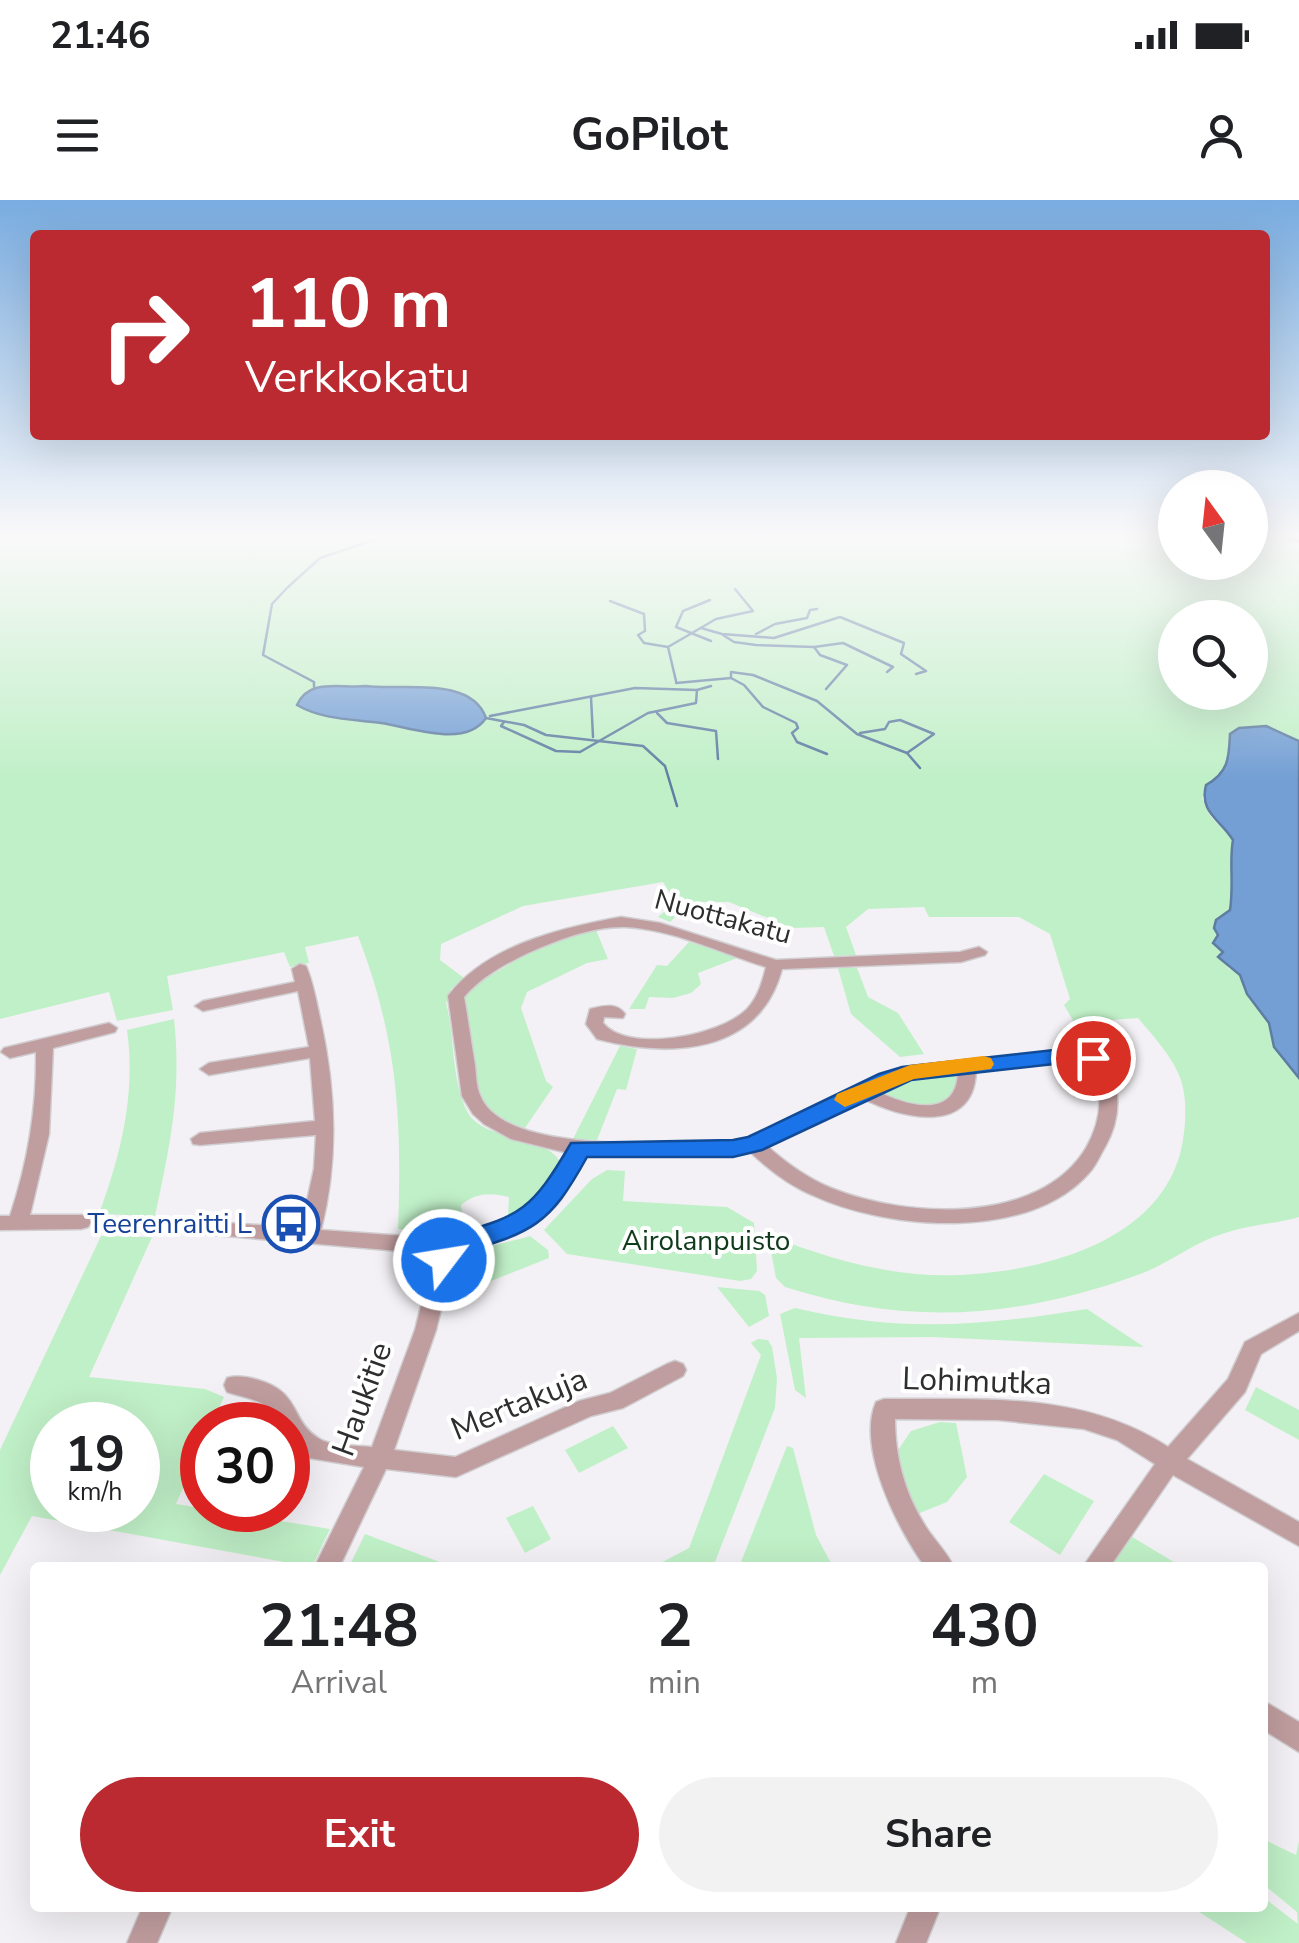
<!DOCTYPE html>
<style>
body{margin:0;font-family:"Nunito Sans",sans-serif;background:#f2f2f2;color:#202124;height:100vh;display:flex;flex-direction:column;font-size:38px;white-space:nowrap}
*{box-sizing:border-box;margin:0}
p{font-size:32px;color:#757577}
.icon{flex:none;width:55px;height:55px;fill:none;stroke:currentColor;stroke-width:2;stroke-linecap:round;stroke-linejoin:round}
.map{position:relative;flex:1;overflow:hidden}
.drawer{position:absolute;left:30px;top:1362px;width:1238px;height:350px;display:flex;flex-direction:column;background:#fff;border-radius:10px;box-shadow:0 10px 40px #0002}
.drawer>*{flex:none}
.guide{position:absolute;left:30px;top:30px;width:1240px;height:210px;border-radius:10px;box-shadow:0 10px 40px #0002;background:#ba2a30;color:#fff;overflow:hidden}
.needle{width:65px;rotate:345deg}
.fabs{position:absolute;left:1158px;top:270px;display:grid;gap:20px}
.fabs a{display:grid;place-items:center;width:110px;height:110px;border-radius:50%;background:#fff;box-shadow:0 10px 40px #0002;font-size:50px}
.speed{position:absolute;left:30px;top:1202px;display:flex;gap:20px;font-size:50px;font-weight:700;text-align:center}
.speed>*{display:grid;place-content:center;width:130px;height:130px;border-radius:50%;background:#fff;box-shadow:0 10px 40px #0002;line-height:1}
.speed small{font-size:25px;font-weight:400}
.speed .limit{border:15px solid #d22;background:#fff;color:#111}
.pin{position:absolute;display:grid;place-items:center;width:85px;height:85px;color:#fff;margin:-42px;border:5px solid #fff;border-radius:50%;box-shadow:0 2px 10px #0007}
.me{position:absolute;width:110px;margin:-55px;rotate:59deg;stroke-linejoin:round;filter:drop-shadow(0 0 8px #0008)}
.turn{display:flex;align-items:center;gap:35px;height:210px;padding:0 50px;font-size:45px}
.turn .icon{width:130px;height:130px;stroke-width:2.5}
.turn b{display:block;font-size:70px;line-height:85px}
.eta{display:flex;justify-content:space-evenly;align-items:center;height:170px;text-align:center}
.eta b{font-size:60px;font-weight:700;line-height:70px}
.action{display:flex;gap:20px;margin-top:auto;padding:20px 50px}
.action a{flex:1;height:115px;border-radius:60px;background:#ba2a30;color:#fff;font-size:40px;font-weight:700;line-height:115px;text-align:center}
.action a+a{background:#f2f2f2;color:#202124}
.status{display:flex;justify-content:space-between;align-items:center;height:70px;padding:0 50px;background:#fff;direction:ltr}
.status svg{height:28px;fill:currentColor}
header{display:flex;justify-content:space-between;align-items:center;height:130px;padding:0 50px;background:#fff;font-size:45px;font-weight:700}
.map>svg:first-child{display:block}
</style>
<div class="status"><b>21:46</b><svg viewBox="0 0 49 12"><path d="M0 12V9h3v3zM5 12V6h3v6zM10 12V3h3v9zM15 12V0h3v12zM26 1h20v11H26zM47 4h2v5h-2z"/></svg></div>
<header><svg class="icon" aria-label="menu" viewBox="0 0 24 24"><path d="M4 6h16M4 12h16M4 18h16"/></svg>GoPilot<svg class="icon" aria-label="person" viewBox="0 0 24 24"><circle cx="12" cy="8" r="4"/><path d="M4 21q1-7 8-7t8 7"/></svg></header>
<div class="map">
<svg width="1299" height="1743" viewBox="0 0 1299 1743">
<rect width="100%" height="100%" fill="#f3f1f5"/>
<g fill="#c0f0c7" fill-rule="evenodd">
<path d="M 0,336 L 1175,336 L 1175,362 L 1250,362 L 1250,336 L 1299,343 L 1299,541 C 1278,527 1252,519 1230,534 L 1229,562 L 1202,598 L 1211,617 L 1234,641 C 1229,665 1234,685 1230,710 L 1216,720 L 1228,768 L 1240,775 L 1247,794 L 1269,823 L 1274,847 L 1299,878 L 1299,1017 C 1274,1024 1249,1025 1225,1033 C 1196,1041 1171,1062 1143,1073 C 1021,1118 910,1127 785,1087 L 776,1078 L 768,1035 C 829,1059 893,1078 960,1075 C 1046,1071 1167,1040 1183,940 C 1186,921 1187,899 1181,880 C 1173,857 1153,836 1138,818 L 1084,822 L 1098,847 L 1089,848 L 1064,805 L 1070,799 L 1050,734 L 1019,717 L 929,717 L 924,707 L 868,709 L 846,727 L 856,755 L 834,756 L 824,727 L 792,728 L 729,702 L 691,702 L 670,722 L 658,717 L 676,702 L 663,682 L 523,706 L 441,744 L 440,760 L 464,778 L 451,789 L 446,803 C 455,836 451,879 467,911 C 482,942 548,935 560,962 L 541,993 L 518,1014 L 508,1015 L 509,997 C 491,992 475,993 461,1005 L 464,1026 L 459,1032 L 439,1034 L 398,1029 C 402,918 398,840 358,736 L 305,747 L 309,763 L 290,767 L 284,752 L 167,776 L 173,810 L 117,821 L 109,792 L 0,819 ZM 1175,418 L 1250,418 L 1250,492 L 1175,492 ZM 326,486 C 377,489 431,480 478,504 L 426,533 C 387,518 344,524 304,509 L 314,487 Z"/>
<path d="M 596,730 L 608,759 L 587,763 L 527,792 L 521,808 L 546,881 L 553,887 L 525,928 C 511,923 493,916 485,903 C 473,881 467,822 464,795 L 468,789 L 540,746 Z"/>
<polygon points="689,742 740,757 698,773 701,784 691,793 673,798 649,797 645,809 629,809 657,765 667,766"/>
<polygon points="838,768 857,768 868,797 898,813 924,854 900,857 851,814"/>
<path d="M 174,819 C 182,891 170,946 155,1016 L 99,1014 C 121,954 136,894 127,830 Z"/>
<polygon points="620,846 637,849 626,890 617,889 597,940 573,939"/>
<path d="M 955,873 L 960,879 L 949,900 C 924,909 900,908 880,891 L 924,875 Z"/>
<polygon points="607,970 625,971 623,1001 727,1007 754,1023 757,1071 751,1079 740,1081 567,1054 544,1030 592,979"/>
<path d="M 101,1036 L 152,1037 L 89,1177 L 205,1189 L 224,1197 L 211,1225 L 202,1225 L 202,1244 L 176,1304 L 330,1329 L 312,1367 L 32,1316 L 0,1375 L 0,1250 ZM 52,1225 L 138,1225 L 138,1310 L 52,1310 Z"/>
<path d="M 530,1036 L 548,1050 L 549,1058 L 453,1096 C 468,1044 482,1050 530,1036 Z"/>
<polygon points="717,1087 759,1091 765,1095 769,1116 749,1127"/>
<path d="M 795,1108 C 901,1133 980,1126 1087,1109 L 1144,1147 L 931,1137 L 799,1138 L 806,1198 L 795,1190 L 780,1114 Z"/>
<polygon points="758,1139 768,1140 772,1147 777,1178 775,1208 713,1367 653,1367 689,1348 761,1155 751,1143"/>
<polygon points="1256,1187 1299,1210 1299,1240 1245,1210"/>
<polygon points="940,1222 956,1223 967,1277 947,1302 915,1315 899,1276 896,1253 911,1231"/>
<polygon points="613,1226 628,1248 579,1273 565,1250"/>
<polygon points="787,1246 793,1248 816,1335 833,1367 739,1367"/>
<polygon points="1044,1274 1094,1301 1060,1355 1009,1322"/>
<polygon points="533,1306 551,1339 525,1353 506,1318"/>
<polygon points="365,1334 453,1367 349,1367"/>
<polygon points="1129,1335 1182,1367 1106,1368"/>
<polygon points="1263,1639 1296,1655 1299,1641 1299,1743 1247,1743 1193,1708 1262,1708 1263,1697 1298,1724 1297,1712 1263,1684"/>
</g>
<g fill="#739fd4" stroke="#5f7da2" stroke-width="2.5">
<path d="M 366,486 C 400,491 471,475 486,518 C 465,549 410,527 381,523 C 352,519 323,520 297,505 C 309,477 342,489 366,486 Z"/>
<path d="M 1266,526 L 1299,541 L 1299,878 L 1274,847 L 1269,823 L 1247,794 L 1240,775 L 1218,757 L 1223,752 L 1213,743 L 1218,735 L 1214,728 L 1216,720 L 1230,710 C 1234,685 1229,660 1233,640 C 1220,619 1199,613 1206,585 C 1229,572 1229,557 1230,534 L 1239,528 Z"/>
</g>
<g fill="none" stroke-linecap="round" stroke-linejoin="round">
<g stroke="#5f7da2" stroke-width="2.5">
<polyline points="710,400 683,411 676,427 711,441"/>
<polyline points="610,401 644,414 645,431 638,435 644,443 668,447"/>
<polyline points="701,428 722,434 774,438 840,417 904,443 901,454 926,471 916,474"/>
<polyline points="756,434 775,424 807,418 810,410 817,409"/>
<polyline points="723,435 734,442 756,445 814,447 843,443 893,467 887,472"/>
<polyline points="814,447 820,455 847,465 826,489"/>
<polyline points="731,478 744,485 763,507 796,523 798,528 792,533 797,542 827,554"/>
<polyline points="676,481 668,447 716,419 753,411 735,389"/>
<polyline points="676,483 731,478 731,472 753,475 817,501 857,534 907,553 920,568"/>
<polyline points="314,487 314,482 263,455 272,404 287,388 320,358 385,336"/>
<polyline points="591,497 593,537"/>
<polyline points="657,513 667,523 716,531 718,559"/>
<polyline points="490,516 635,488 697,490 711,486"/>
<polyline points="486,518 524,525 546,535 643,546 665,566 677,606"/>
<polyline points="504,522 501,526 556,551 580,552 648,513 696,503 697,490"/>
<polyline points="860,533 885,529 889,522 900,520 934,534 907,553"/>
</g>
<g stroke="#d0ced1" stroke-width="3">
<g id="minor">
<path d="M 621,717 L 660,723 L 776,760 L 960,752 L 979,747 L 987,752 L 985,755 L 961,762 L 782,769 C 759,855 670,858 597,839 L 586,824 L 590,809 C 604,806 616,802 625,814 L 623,818 L 604,817 L 603,823 C 628,854 721,836 747,809 C 758,797 762,783 766,767 C 721,753 672,729 625,727 C 593,726 557,740 528,753 C 505,764 481,777 464,797 C 468,819 471,842 475,865 C 476,874 476,886 480,895 C 503,957 679,942 733,941 L 749,938 L 881,875 L 910,866 L 1084,849 L 1105,859 C 1122,887 1121,919 1105,947 C 1100,955 1096,966 1089,973 C 1029,1042 887,1030 812,995 C 789,985 768,969 749,951 L 733,955 L 586,955 C 578,970 571,985 562,998 C 538,1032 492,1041 455,1052 L 436,1130 L 394,1250 L 455,1257 L 579,1201 L 610,1193 L 667,1164 L 675,1161 L 683,1164 L 686,1170 L 683,1176 L 623,1208 L 591,1216 L 456,1277 L 386,1269 L 339,1368 L 314,1368 L 364,1267 L 309,1258 L 288,1238 L 288,1225 L 281,1225 C 268,1199 252,1200 227,1192 L 224,1185 L 227,1178 C 237,1175 248,1177 258,1180 C 301,1192 290,1220 318,1238 C 331,1247 356,1245 372,1247 L 415,1130 L 434,1054 L 191,1033 L 188,1028 L 191,1023 L 198,1021 L 301,1028 L 314,969 L 316,935 L 200,945 L 193,944 L 191,939 L 200,933 L 315,921 L 310,858 L 209,875 L 200,869 L 209,863 L 309,847 L 298,791 L 203,811 L 195,806 L 203,801 L 295,782 L 292,769 L 300,764 L 306,766 C 313,782 316,800 320,818 C 336,889 339,959 321,1030 L 446,1039 L 486,1028 L 526,1011 L 546,991 L 568,953 L 511,939 L 484,924 L 473,914 L 462,896 L 448,796 C 487,745 561,728 621,717 ZM 1081,861 L 1092,867 C 1104,894 1101,922 1086,948 C 1039,1026 905,1018 831,988 C 807,978 785,962 766,945 L 862,898 C 901,919 974,936 976,871 ZM 958,873 C 956,920 906,906 877,891 L 911,878 Z"/>
<path d="M 109,823 L 117,828 L 115,832 L 53,848 L 49,934 L 30,1015 L 81,1015 L 88,1017 L 91,1022 L 88,1027 L 81,1029 L 0,1030 L 0,1016 L 10,1016 C 28,962 37,908 36,852 L 10,858 L 1,852 L 4,848 Z"/>
<path d="M 1299,1113 L 1299,1131 L 1261,1154 L 1245,1192 L 1187,1259 L 1299,1322 L 1299,1346 L 1173,1275 L 1109,1368 L 1082,1368 L 1155,1264 L 1117,1240 L 1084,1229 L 998,1220 L 895,1219 C 895,1258 905,1294 926,1327 C 935,1341 948,1353 954,1368 L 926,1368 C 899,1331 856,1248 876,1202 L 884,1199 C 983,1200 1082,1191 1168,1247 L 1228,1179 L 1245,1142 Z"/>
<polygon points="1262,1500 1299,1522 1299,1552 1262,1529"/>
<polygon points="142,1708 172,1708 157,1743 127,1743"/>
<polygon points="910,1708 940,1708 926,1743 896,1743"/>
</g>
</g>
<g stroke="#d0ced1" stroke-width="4">
<polygon id="highway" points="1286,336 1299,336 1299,342 1287,339"/>
</g>
<use href="#minor" fill="#c09d9f" fill-rule="evenodd"/>
<use href="#highway" fill="#7f3c44" fill-rule="evenodd"/>
</g>
<linearGradient id="sky" x2="0" y2="1"><stop stop-color="#79ace0"/><stop offset="0.58" stop-color="#faf9fa"/><stop offset="1" stop-color="#faf9fa" stop-opacity="0"/></linearGradient>
<rect width="1299" height="580" fill="url(#sky)"/>
<path fill="#1a73e8" stroke="#114b97" stroke-width="2.5" d="M 1072,848 L 1101,853 L 1104,858 L 1093,866 L 1072,862 L 911,880 L 762,950 L 733,957 L 587,957 C 549,1026 533,1032 458,1054 L 453,1067 L 434,1067 L 431,1060 L 437,1040 C 518,1015 527,1019 571,943 L 733,940 L 748,937 L 879,874 L 902,867 Z"/>
<polygon fill="#f59e0b" points="983,856 991,858 994,864 991,869 914,879 845,907 834,900 837,894 910,865"/>
<defs>
<g id="bus-ring" transform="scale(2.875)"><circle r="9.5" fill="#fff" stroke="#1a4fb4" stroke-width="1.5"/><path d="M-5-6H5V4H4V6H2V4H-2V6H-4V4H-5ZM-3.5-4V0h7V-4ZM-3.5 1.2v1.5H-2V1.2ZM2 1.2v1.5H3.5V1.2Z" fill="#1a4fb4"/></g>
</defs>
<g fill-rule="evenodd">
<use href="#bus-ring" x="291" y="1024"/>
</g>
<g text-anchor="middle" dominant-baseline="central" stroke-width="8" stroke-linejoin="round" paint-order="stroke">
<g font-size="28" fill="#2f2e2f" stroke="#fff">
<text transform="translate(723 717) rotate(15)">Nuottakatu</text>
</g>
<g font-size="28" fill="#164399" stroke="#fff" text-anchor="end">
<text x="252" y="1024">Teerenraitti L</text>
</g>
<g font-size="28" fill="#0f3a1b" stroke="#fff">
<text x="706" y="1041">Airolanpuisto</text>
</g>
<g font-size="32" fill="#2f2e2f" stroke="#fff">
<text transform="translate(977 1181) rotate(2)">Lohimutka</text>
<text transform="translate(362 1199) rotate(-70)">Haukitie</text>
<text transform="translate(519 1204) rotate(-22)">Mertakuja</text>
</g>
</g>
</svg>
<div class="fabs">
<a><svg class="needle" viewBox="-14 -14 28 28"><path d="M0-13l5 13h-10z" fill="#e53935"/><path d="M0 13l5-13h-10z" fill="#757577"/></svg></a>
<a><svg class="icon" aria-label="search" viewBox="0 0 24 24"><circle cx="10" cy="10" r="6"/><path d="M15 15l6 6"/></svg></a>
</div>
<div class="speed"><div>19<small>km/h</small></div><div class="limit">30</div></div>
<div class="pin" style="left:1093px;top:858px;background:#d93025"><svg class="icon" aria-label="arrive" viewBox="0 0 24 24"><path d="M6 21V4h12l-3 4 3 4H6"/></svg></div>
<svg class="me" style="left:444px;top:1060px" viewBox="-20 -20 40 40"><circle r="17" fill="#1a73e8" stroke="#fff" stroke-width="3"/><path d="M0-11L8 9 0 5-8 9z" fill="#fff"/></svg>
<div class="guide">
<div class="turn"><svg class="icon" aria-label="right" viewBox="0 0 24 24"><path d="M7 20v-9h11M14 6l5 5-5 5"/></svg><div><b>110 m</b>Verkkokatu</div></div>
</div>
<section class="drawer">
<div class="eta">
<div><b>21:48</b><p>Arrival</p></div>
<div><b>2</b><p>min</p></div>
<div><b>430</b><p>m</p></div>
</div>
<div class="action"><a>Exit</a><a>Share</a></div>
</section>
</div>
